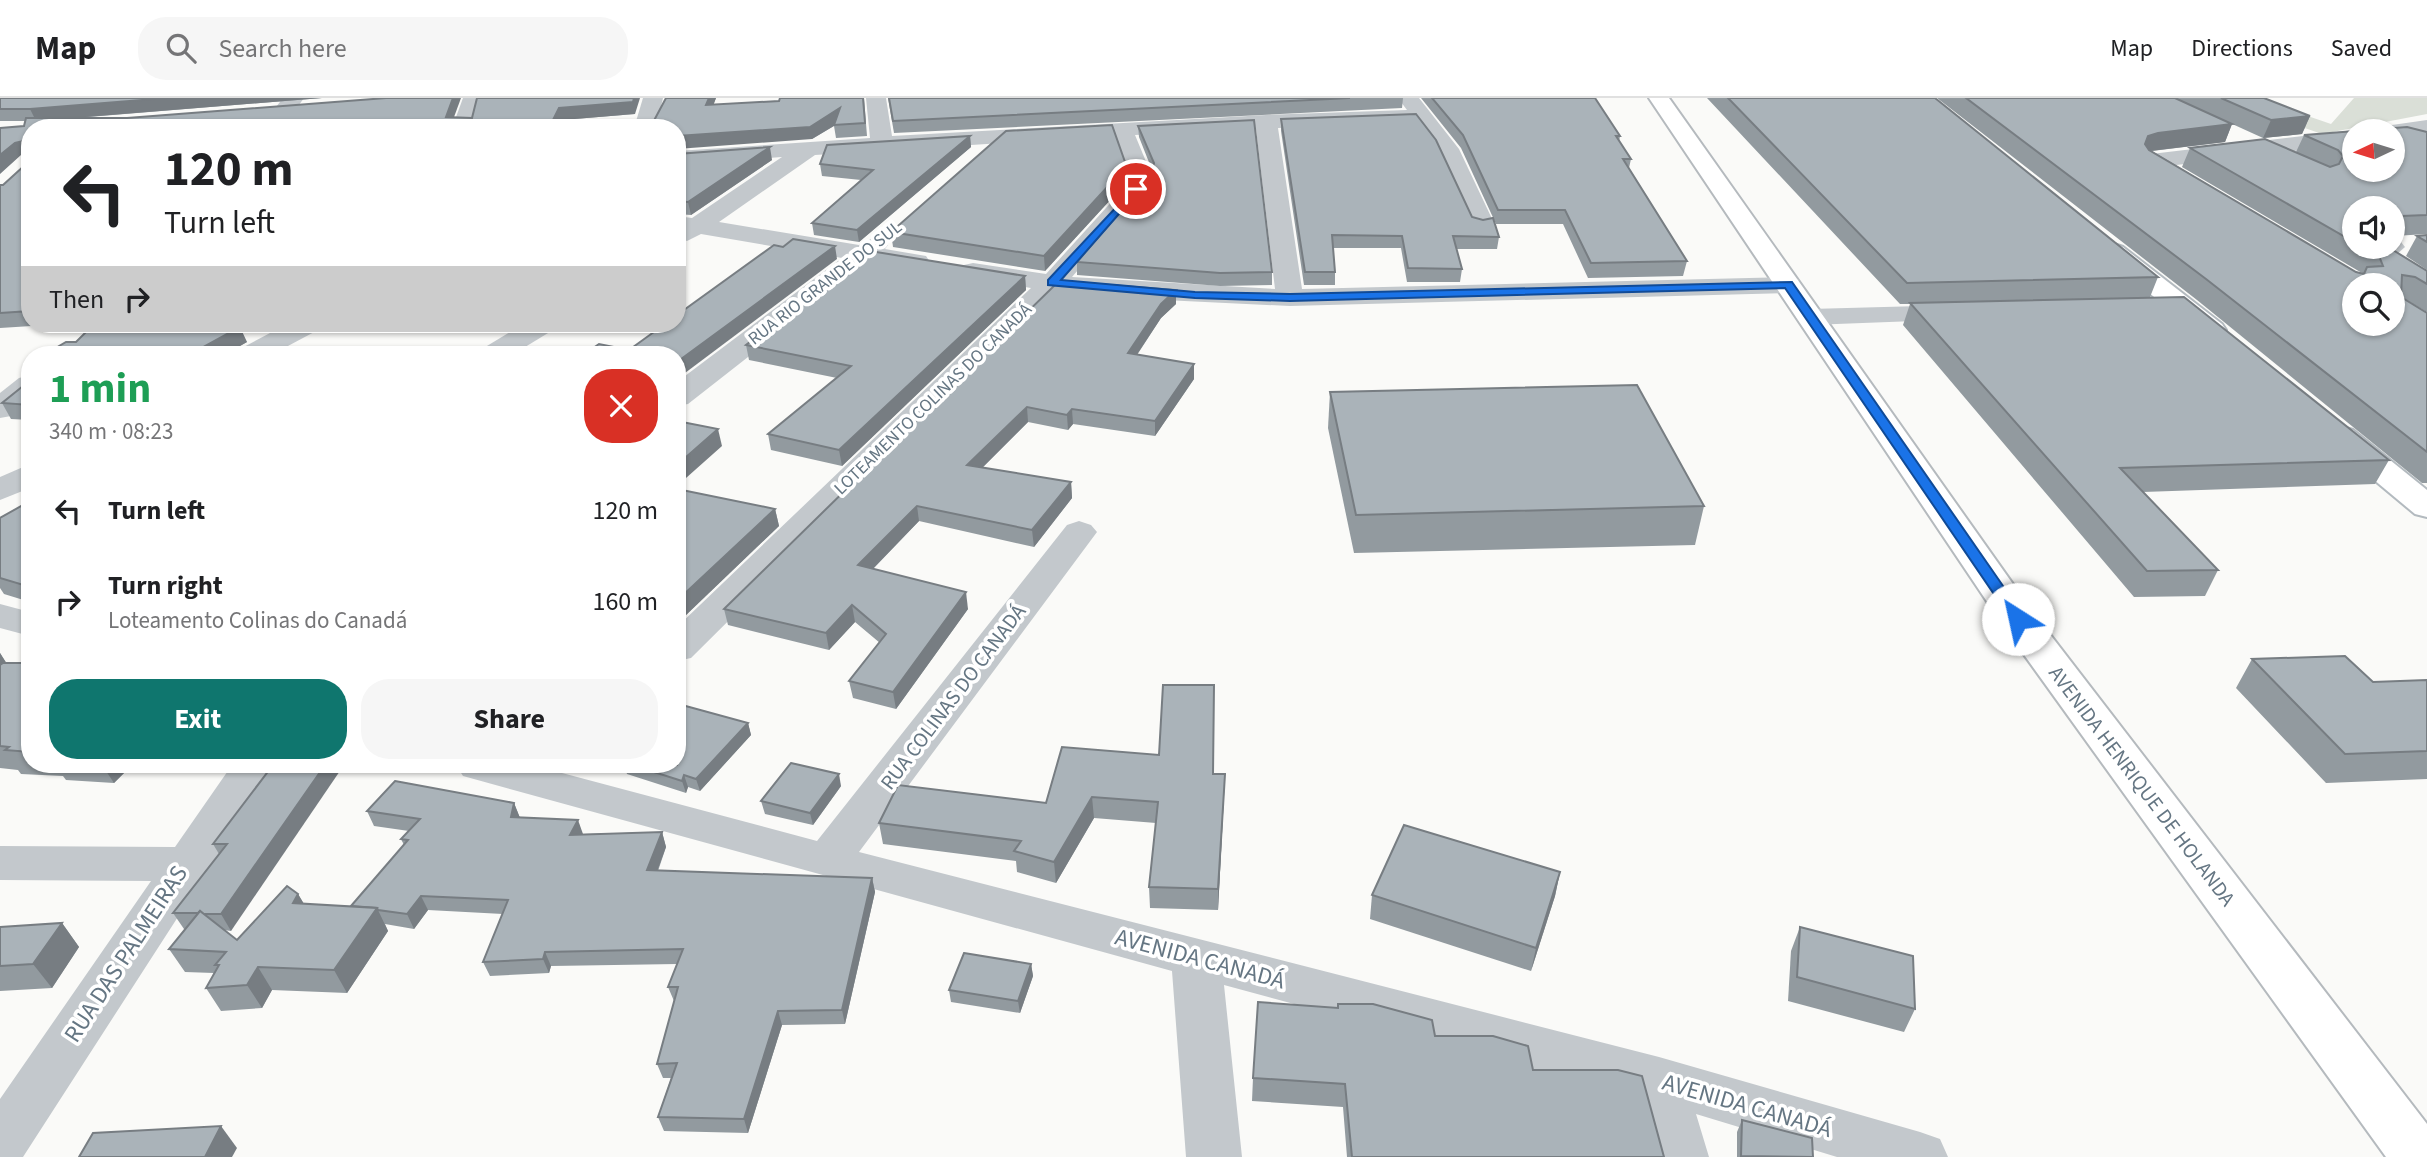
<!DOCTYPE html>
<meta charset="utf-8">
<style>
body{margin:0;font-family:"Source Sans 3",sans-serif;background:#f6f6f6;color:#202124;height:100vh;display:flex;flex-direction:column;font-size:26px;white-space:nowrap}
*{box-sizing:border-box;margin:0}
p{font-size:23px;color:#757577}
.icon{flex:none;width:38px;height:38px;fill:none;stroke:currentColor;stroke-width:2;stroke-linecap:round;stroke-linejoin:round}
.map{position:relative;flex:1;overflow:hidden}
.drawer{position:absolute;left:21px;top:248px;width:665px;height:427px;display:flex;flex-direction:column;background:#fff;border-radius:28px;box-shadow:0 2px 5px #0004}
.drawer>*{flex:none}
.guide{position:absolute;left:21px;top:21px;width:665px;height:214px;border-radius:28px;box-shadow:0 2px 5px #0004;background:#fff;color:#202124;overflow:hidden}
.needle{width:46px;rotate:266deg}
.controls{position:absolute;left:2342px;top:21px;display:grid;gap:14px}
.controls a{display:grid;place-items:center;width:63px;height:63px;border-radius:50%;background:#fff;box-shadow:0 2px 5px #0004;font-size:35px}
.pin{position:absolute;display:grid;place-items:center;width:60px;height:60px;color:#fff;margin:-30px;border:4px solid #fff;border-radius:50%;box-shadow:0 2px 7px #0007}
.me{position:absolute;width:77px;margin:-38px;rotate:325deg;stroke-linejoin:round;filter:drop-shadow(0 0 5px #0008)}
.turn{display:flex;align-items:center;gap:24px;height:147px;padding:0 28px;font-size:32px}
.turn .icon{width:91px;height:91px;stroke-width:2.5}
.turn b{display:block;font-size:49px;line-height:60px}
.then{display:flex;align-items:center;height:66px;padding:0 28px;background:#0003;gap:14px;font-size:26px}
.round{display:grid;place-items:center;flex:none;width:74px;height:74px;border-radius:28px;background:#f6f6f6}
.head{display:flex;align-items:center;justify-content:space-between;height:119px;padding:0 28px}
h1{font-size:42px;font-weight:700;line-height:52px;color:#1e9e55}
.button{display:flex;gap:14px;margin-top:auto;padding:14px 28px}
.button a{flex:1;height:80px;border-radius:28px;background:#0f766e;color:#fff;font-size:28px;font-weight:700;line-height:80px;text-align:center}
.button a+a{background:#f6f6f6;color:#202124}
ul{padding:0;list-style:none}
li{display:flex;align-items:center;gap:21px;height:91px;padding:0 28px}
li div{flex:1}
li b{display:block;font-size:26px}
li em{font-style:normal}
header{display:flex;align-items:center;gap:42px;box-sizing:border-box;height:98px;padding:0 35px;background:#fff;border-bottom:2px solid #e0e0e0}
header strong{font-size:33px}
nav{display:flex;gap:38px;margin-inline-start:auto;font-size:24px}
.search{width:490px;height:63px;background:#f6f6f6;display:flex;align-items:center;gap:18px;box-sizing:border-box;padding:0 24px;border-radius:28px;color:#757577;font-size:26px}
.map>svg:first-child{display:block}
</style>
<header>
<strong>Map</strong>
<div class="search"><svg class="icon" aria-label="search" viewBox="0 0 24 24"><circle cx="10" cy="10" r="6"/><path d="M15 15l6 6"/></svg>Search here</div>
<nav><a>Map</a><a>Directions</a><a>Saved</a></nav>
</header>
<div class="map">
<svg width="2427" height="1059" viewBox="0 0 2427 1059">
<rect width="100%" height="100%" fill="#fafaf8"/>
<polygon fill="#dadfd7" points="2219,0 2256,0 2331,26 2354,0 2427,0 2427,16 2322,36"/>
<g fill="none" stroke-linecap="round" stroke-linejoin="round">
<g stroke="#b3babf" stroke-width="4">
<g id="secondary">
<polygon points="2114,146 2123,149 2222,226 2226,232 2222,238 2212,241 2202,238 2105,159 2101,154 2105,149"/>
<polygon points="2342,329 2353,332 2427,392 2427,419 2415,416 2331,346 2326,339 2331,332"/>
</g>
</g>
<g stroke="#b5babe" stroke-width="4">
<polygon id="primary" points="1649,0 1669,0 2032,513 2427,1026 2427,1059 2386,1059 2004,529"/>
</g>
<g fill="#c3c8cc" fill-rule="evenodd">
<polygon points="283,0 304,0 282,30 260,30"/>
<polygon points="463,0 483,0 474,30 452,30"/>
<polygon points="643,0 663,0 656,30 634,30"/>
<path d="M 866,0 L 886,0 L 892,38 L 1266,17 L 1407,12 L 1398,0 L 1419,0 L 1459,51 L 1494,125 L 1491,130 L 1482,132 L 1473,130 L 1437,52 L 1416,25 L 1278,30 L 1302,191 L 1788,179 L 1798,181 L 1801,187 L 1798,193 L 1788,195 L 1290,208 L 1143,201 L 1059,194 L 691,560 L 677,563 L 677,529 L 1031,190 L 964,179 L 960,173 L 964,167 L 973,165 L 1046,176 L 1125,89 L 1128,78 L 1114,38 L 815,57 L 719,124 L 859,147 L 875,139 L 884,142 L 888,147 L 885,151 L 926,158 L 930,164 L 926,170 L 917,172 L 869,164 L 688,306 L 677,308 L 677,284 L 842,160 L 701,136 L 687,143 L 678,140 L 677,118 L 692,120 L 782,59 L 677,67 L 677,53 L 870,40 ZM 1256,31 L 1275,191 L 1072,179 L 1148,91 L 1152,78 L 1135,37 Z"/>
<polygon points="2427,22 2427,36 2392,41 2392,33 2382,33 2392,27"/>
<polygon points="2354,32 2357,33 2354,33 2354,46 2151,70 2143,68 2140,63 2143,58 2151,56"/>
<polygon points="2392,141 2401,144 2405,149 2397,156 2427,174 2427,194 2417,192 2372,163 2368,157 2369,149 2392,149"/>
<polygon points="1958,207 1968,209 1972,215 1968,221 1810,227 1800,225 1796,219 1800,213 1810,211"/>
<polygon points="287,226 322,226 318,232 271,257 235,257 240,251"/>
<polygon points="523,226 557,226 553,232 512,257 477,257 482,251"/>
<polygon points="30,277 30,302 11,318 0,320 0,295 19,280"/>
<polygon points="30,366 30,390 0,402 0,379"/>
<polygon points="1079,423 1091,427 1097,434 859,754 1659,959 1920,1034 1940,1041 1948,1059 1837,1059 1696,1016 1709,1059 1653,1059 1637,999 1224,887 1242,1059 1186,1059 1172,873 463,678 456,667 532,667 817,743 1067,427"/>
<polygon points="0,506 30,514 30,538 0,530"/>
<polygon points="232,667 276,667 23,1059 0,1059 0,1001 151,783 0,782 0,748 175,749"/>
</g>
<use href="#secondary" fill="#fff" fill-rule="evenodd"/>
<use href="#primary" fill="#fff" fill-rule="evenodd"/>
</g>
<g fill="#929a9f">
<polygon points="0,0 322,0 76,20 472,20 635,16 562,22 30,30 30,226 63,226 0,230 0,87 3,87 25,67 26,56 21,57 24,28 25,23 0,23"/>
<polygon points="666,0 716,0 713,7 779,3 780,0 864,0 867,38 836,40 834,28 812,41"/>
<polygon points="888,0 1403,0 1402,10 894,35"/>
<polygon points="1421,0 1595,0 1620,38 1619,44 1631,61 1629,70 1687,163 1683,178 1588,180 1563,126 1496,126 1461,50"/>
<polygon points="1707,0 1935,0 2158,179 2150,199 2389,362 2375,386 2143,394 2218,472 2205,498 2134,499 1903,227 1910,206 1900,206"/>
<polygon points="1937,0 2175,0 2232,26 2225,44 2152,53 2356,174 2362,175 2182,69 2190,50 2296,54 2304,37 2427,34 2427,136 2394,138 2392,141 2392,110 2354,110 2354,149 2388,149 2427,173 2427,214 2403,200 2427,215 2427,385 2422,385 2197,202"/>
<polygon points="2175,0 2264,0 2310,18 2302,36 2263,40"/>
<polygon points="1281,21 1499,139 1497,151 1456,151 1462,171 1460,184 1407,184 1401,150 1333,150 1335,174 1335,187 1304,187 1281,33"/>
<polygon points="1138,28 1272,174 1272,187 1220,188 1077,177 1077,164 1150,79 1152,72 1139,39"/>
<polygon points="970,38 971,49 859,144 814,137 812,125 861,82 822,78 820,66"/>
<polygon points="677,56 772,62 691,117 677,116"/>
<polygon points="1125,64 1125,78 1123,88 1045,173 893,149 891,134"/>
<polygon points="2427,137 2427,172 2406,158 2417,138"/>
<polygon points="1025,178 1026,192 842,368 771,352 768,336 837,280 749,262 746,247"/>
<polygon points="1176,192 1176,206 1161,220 1137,257 1194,266 1194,281 1155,338 1073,326 1068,332 1028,324 982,370 1071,384 1072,400 1034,449 919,423 873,471 968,511 896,611 853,600 849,583 880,545 855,524 829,552 728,527 724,511"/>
<polygon points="101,226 226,226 225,226 247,244 224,257 57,257 54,251 76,244"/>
<polygon points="30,284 30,322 11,321 2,305"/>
<polygon points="1330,294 1704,408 1695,447 1354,455 1328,330"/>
<polygon points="677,391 775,411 779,428 686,517 677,515"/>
<polygon points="30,403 30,504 4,496 0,490 0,420"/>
<polygon points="0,555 6,565 30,565 30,667 132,667 114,685 66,682 63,678 21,676 18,672 0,670"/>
<polygon points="2252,561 2373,584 2427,582 2427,681 2326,685 2236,590"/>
<polygon points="748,625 751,637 700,693 688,689 686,695 627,676 624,667 677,667"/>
<polygon points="273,667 231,833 224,832 237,842 298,796 304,806 351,808 404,747 401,741 409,733 374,728 367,713 514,705 520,720 583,736 662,734 666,749 658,773 872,780 875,794 845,926 782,927 748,1035 664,1033 658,1019 671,980 663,980 657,966 674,903 668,889 677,866 551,868 549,875 490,878 483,864 503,816 428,812 414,831 385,826 388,833 347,895 272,892 262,910 221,913 206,890 214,875 185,874 169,851 185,831 184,831 173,815 219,756 213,746"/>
<polygon points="1213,676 1225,676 1224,698 1218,812 1150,810 1149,789 1156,725 1094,720 1056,785 1017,774 1016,763 883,746 879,725 1046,705"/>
<polygon points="841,688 813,727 765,716 761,703"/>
<polygon points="1560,774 1555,798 1531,873 1370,821 1372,797"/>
<polygon points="62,825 79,849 52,890 0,893 0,829"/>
<polygon points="1800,829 1915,911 1904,934 1788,903 1791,853"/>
<polygon points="1031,866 1033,878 1020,915 951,904 949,892"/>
<polygon points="1338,906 1533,972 1664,1059 1347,1059 1343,1009 1252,1003 1253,980 1338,910"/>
<polygon points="1742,1022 1813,1059 1737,1059 1737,1034"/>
</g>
<g fill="#777d82">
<polygon points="167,0 322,0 36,23 30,11"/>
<polygon points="453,0 461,0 450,30 446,19"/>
<polygon points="634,0 640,0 635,16 562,22 559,30 549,30 559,10"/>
<polygon points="709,0 716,0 709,19 706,7"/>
<polygon points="840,10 842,23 812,41 677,51 677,38"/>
<polygon points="2310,18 2302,36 2263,40 2271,22"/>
<polygon points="2232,26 2225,44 2150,53 2141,57 2148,38 2158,35"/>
<polygon points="970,38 971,49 859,144 857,132"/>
<polygon points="23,43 29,55 21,57 0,76 0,57 15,45"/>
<polygon points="770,49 772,62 691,117 688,104"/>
<polygon points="1125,64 1125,78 1123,88 1045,173 1044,158"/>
<polygon points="2400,126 2392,141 2392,127"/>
<polygon points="835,148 837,161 677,281 677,264"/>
<polygon points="1025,178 1026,192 842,368 839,352"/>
<polygon points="1176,192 1176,206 1161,220 1128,270 1128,255 1161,206"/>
<polygon points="240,229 247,244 224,257 189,257"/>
<polygon points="1194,266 1194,281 1155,338 1155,323"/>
<polygon points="1027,309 1028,324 969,383 967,367"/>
<polygon points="1072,311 1073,326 1068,332 1067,317"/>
<polygon points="718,331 722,348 677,388 677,367"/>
<polygon points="1071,384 1072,400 1034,449 1032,432"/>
<polygon points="917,408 919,423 861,483 858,467"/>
<polygon points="775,411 779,428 686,517 681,499"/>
<polygon points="966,494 968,511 896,611 893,594"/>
<polygon points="852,507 855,524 829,552 826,535"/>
<polygon points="0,555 11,572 0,582"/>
<polygon points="748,625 751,637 700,693 696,681"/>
<polygon points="102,667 132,667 114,685"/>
<polygon points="325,667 344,667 231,833 221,816"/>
<polygon points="839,676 841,688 813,727 810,715"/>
<polygon points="1225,676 1224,698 1218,812 1218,791"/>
<polygon points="684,677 688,689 686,695 682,683"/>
<polygon points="1092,699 1094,720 1056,785 1054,764"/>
<polygon points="514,705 520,720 511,719"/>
<polygon points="578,722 583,736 570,737"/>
<polygon points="662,734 666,749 652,787 647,772"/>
<polygon points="1560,774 1555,798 1531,873 1536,850"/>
<polygon points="872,780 875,794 845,926 842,912"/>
<polygon points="298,796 311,818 293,805"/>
<polygon points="421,798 428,812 414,831 407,816"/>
<polygon points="377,810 388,833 347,895 334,872"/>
<polygon points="62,825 79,849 52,890 33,866"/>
<polygon points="545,854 551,868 549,875 543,861"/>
<polygon points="1031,866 1033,878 1020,915 1018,903"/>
<polygon points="258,869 272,892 262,910 247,887"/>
<polygon points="778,913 782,927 748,1035 744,1021"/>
<polygon points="221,1028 237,1050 232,1059 205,1059"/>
</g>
<g fill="#aab3b9" stroke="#777d82" stroke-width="2" fill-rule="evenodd">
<polygon points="0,0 167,0 30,11 0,11"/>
<polygon points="386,0 453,0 446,19 472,20 477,0 634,0 633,4 559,10 549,30 30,30 30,213 0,215 0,87 3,87 25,67 26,45 23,43 15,45 0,57 0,30 24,28 26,20 127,20"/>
<polygon points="666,0 709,0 706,7 779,3 780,0 863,0 865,25 834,27 840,10 810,29 677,38 677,30 650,30"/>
<polygon points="889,0 1350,0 893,23"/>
<polygon points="1432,0 1595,0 1620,38 1616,38 1631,61 1623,61 1687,163 1591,165 1565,112 1498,112 1463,37"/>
<polygon points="1728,0 1935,0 2158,179 1907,185"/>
<path d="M 1966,0 L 2175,0 L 2232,26 L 2158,35 L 2148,38 L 2145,46 L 2149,52 L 2356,174 L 2364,176 L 2367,169 L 2383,168 L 2379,158 L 2363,149 L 2388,149 L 2427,173 L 2427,186 L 2415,179 L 2402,177 L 2401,199 L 2427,215 L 2427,354 L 2206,181 ZM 2354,187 L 2392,187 L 2392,226 L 2354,226 Z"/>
<polygon points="2221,0 2264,0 2310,18 2271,22"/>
<polygon points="1416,16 1436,42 1472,119 1483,122 1493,120 1499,139 1453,138 1462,171 1408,170 1402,138 1332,137 1335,174 1305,174 1281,21"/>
<polygon points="1254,22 1272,174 1220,175 1077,164 1150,79 1154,65 1138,28"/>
<polygon points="1112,27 1125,64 1122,73 1044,158 891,134 1006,33"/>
<path d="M 2407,29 L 2427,34 L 2427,117 L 2402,118 L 2400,126 L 2392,127 L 2392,110 L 2354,110 L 2354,144 L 2190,50 L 2265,41 L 2330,69 L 2339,66 L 2343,58 L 2338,52 L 2304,37 ZM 2354,33 L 2392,33 L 2392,72 L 2354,72 Z"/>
<polygon points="970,38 857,132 812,125 873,72 820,66 827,47"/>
<polygon points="770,49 688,104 677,103 677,56"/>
<polygon points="2427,137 2427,144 2417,138"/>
<polygon points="793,141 835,148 677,264 677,257 583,257 599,246 629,252 665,226 677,226 677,217 774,147 783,149"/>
<polygon points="870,153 1025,178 839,352 768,336 851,268 746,247"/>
<polygon points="1059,183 1176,192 1161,206 1128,255 1194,266 1155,323 1072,311 1067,317 1027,309 967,367 1071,384 1032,432 917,408 858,467 966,494 893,594 849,583 886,536 852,507 826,535 724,511"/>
<polygon points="2184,199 2389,362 2120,370 2218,472 2147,473 1910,205"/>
<polygon points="101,226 222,226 240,229 189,257 73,257 79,254 54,251 66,244 76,244 88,232"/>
<polygon points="30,284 30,307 2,305 23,288"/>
<polygon points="1637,287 1704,408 1356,417 1330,294"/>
<polygon points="677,323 718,331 677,367"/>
<polygon points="677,391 775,411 681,499 677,498"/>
<polygon points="30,403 30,489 0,480 0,420"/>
<polygon points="2345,558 2373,584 2427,582 2427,653 2345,656 2252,561"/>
<polygon points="3,565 30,565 30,654 5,652 9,649 0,648 0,567"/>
<polygon points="1163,587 1214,587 1213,676 1225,676 1218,791 1149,789 1158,704 1092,699 1054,764 1014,753 1021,743 879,725 898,687 1046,705 1062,649 1159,657"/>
<polygon points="682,607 748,625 696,681 684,677 682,683 632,667 677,667 677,612"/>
<polygon points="791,665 839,676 810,715 761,703"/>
<polygon points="273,667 325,667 221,816 203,816 200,813 198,815 173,815 227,746 213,746"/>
<polygon points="395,683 514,705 511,719 578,722 570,737 662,734 647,772 872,780 842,912 778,913 744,1021 658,1019 677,965 657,966 678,889 668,889 683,851 545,854 543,861 483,864 508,802 421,798 407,816 378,812 377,810 351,808 408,742 401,741 420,721 367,713"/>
<polygon points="1404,727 1560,774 1536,850 1372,797"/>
<polygon points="287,788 298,796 293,805 377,810 334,872 258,869 247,887 206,890 219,867 215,867 226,854 169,851 200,813 237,842"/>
<polygon points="62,825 33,866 0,868 0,829"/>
<polygon points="1800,829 1913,858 1915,911 1797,879"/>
<polygon points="964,855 1031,866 1018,903 949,892"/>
<polygon points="1258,904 1338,910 1338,906 1373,906 1432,922 1435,938 1493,938 1528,948 1533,972 1618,972 1642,978 1664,1059 1352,1059 1345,986 1253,980"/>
<polygon points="1742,1022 1812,1040 1813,1059 1741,1058"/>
<polygon points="221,1028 205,1059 79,1059 93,1035"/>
</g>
<polygon fill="#1a73e8" stroke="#114b97" stroke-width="2" points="1136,88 1139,89 1139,93 1061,182 1195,194 1290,196 1792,184 2026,521 2018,525 2013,524 1785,190 1290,203 1195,200 1048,187 1048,182"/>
<g text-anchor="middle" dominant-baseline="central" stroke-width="7" stroke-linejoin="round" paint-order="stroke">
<g font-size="18" fill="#657683" stroke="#fff">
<text transform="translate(825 185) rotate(-38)">RUA RIO GRANDE DO SUL</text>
<text transform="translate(933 301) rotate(-44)">LOTEAMENTO COLINAS DO CANADÁ</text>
</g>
<g font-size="21" fill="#657683" stroke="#fff">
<text transform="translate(953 599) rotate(-53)">RUA COLINAS DO CANADÁ</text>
<text transform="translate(2142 688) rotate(53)">AVENIDA HENRIQUE DE HOLANDA</text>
</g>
<g font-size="24" fill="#657683" stroke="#fff">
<text transform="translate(126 856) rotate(-57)">RUA DAS PALMEIRAS</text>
<text transform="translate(1200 861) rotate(15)">AVENIDA CANADÁ</text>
<text transform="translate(1747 1008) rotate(16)">AVENIDA CANADÁ</text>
</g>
</g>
</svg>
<div class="controls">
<a><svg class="needle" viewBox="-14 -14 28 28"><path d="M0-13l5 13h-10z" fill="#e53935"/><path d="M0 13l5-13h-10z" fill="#757577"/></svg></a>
<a><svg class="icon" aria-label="sound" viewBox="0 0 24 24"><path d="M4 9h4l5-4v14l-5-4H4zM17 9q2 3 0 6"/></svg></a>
<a><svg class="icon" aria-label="search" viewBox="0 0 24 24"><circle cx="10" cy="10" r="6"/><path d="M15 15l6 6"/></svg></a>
</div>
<div class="pin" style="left:1136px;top:91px;background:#d93025"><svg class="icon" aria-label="arrive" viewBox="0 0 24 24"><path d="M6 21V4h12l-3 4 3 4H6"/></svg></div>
<svg class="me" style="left:2018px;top:521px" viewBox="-20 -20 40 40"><circle r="19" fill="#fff"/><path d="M0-13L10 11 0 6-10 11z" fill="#1a73e8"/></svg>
<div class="guide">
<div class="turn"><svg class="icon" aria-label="left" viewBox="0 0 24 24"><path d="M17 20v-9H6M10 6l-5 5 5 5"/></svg><div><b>120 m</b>Turn left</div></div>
<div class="then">Then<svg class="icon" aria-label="right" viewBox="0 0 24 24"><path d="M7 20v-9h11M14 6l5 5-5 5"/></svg></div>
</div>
<section class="drawer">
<div class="head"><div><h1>1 min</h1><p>340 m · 08:23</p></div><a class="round" style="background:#d93025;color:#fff"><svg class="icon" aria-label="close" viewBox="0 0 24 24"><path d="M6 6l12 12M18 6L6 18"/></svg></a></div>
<ul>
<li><svg class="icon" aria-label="left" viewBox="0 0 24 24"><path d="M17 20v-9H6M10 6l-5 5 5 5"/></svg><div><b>Turn left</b></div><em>120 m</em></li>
<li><svg class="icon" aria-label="right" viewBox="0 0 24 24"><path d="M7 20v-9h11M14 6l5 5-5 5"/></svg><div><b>Turn right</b><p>Loteamento Colinas do Canadá</p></div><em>160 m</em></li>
</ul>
<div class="button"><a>Exit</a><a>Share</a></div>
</section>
</div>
